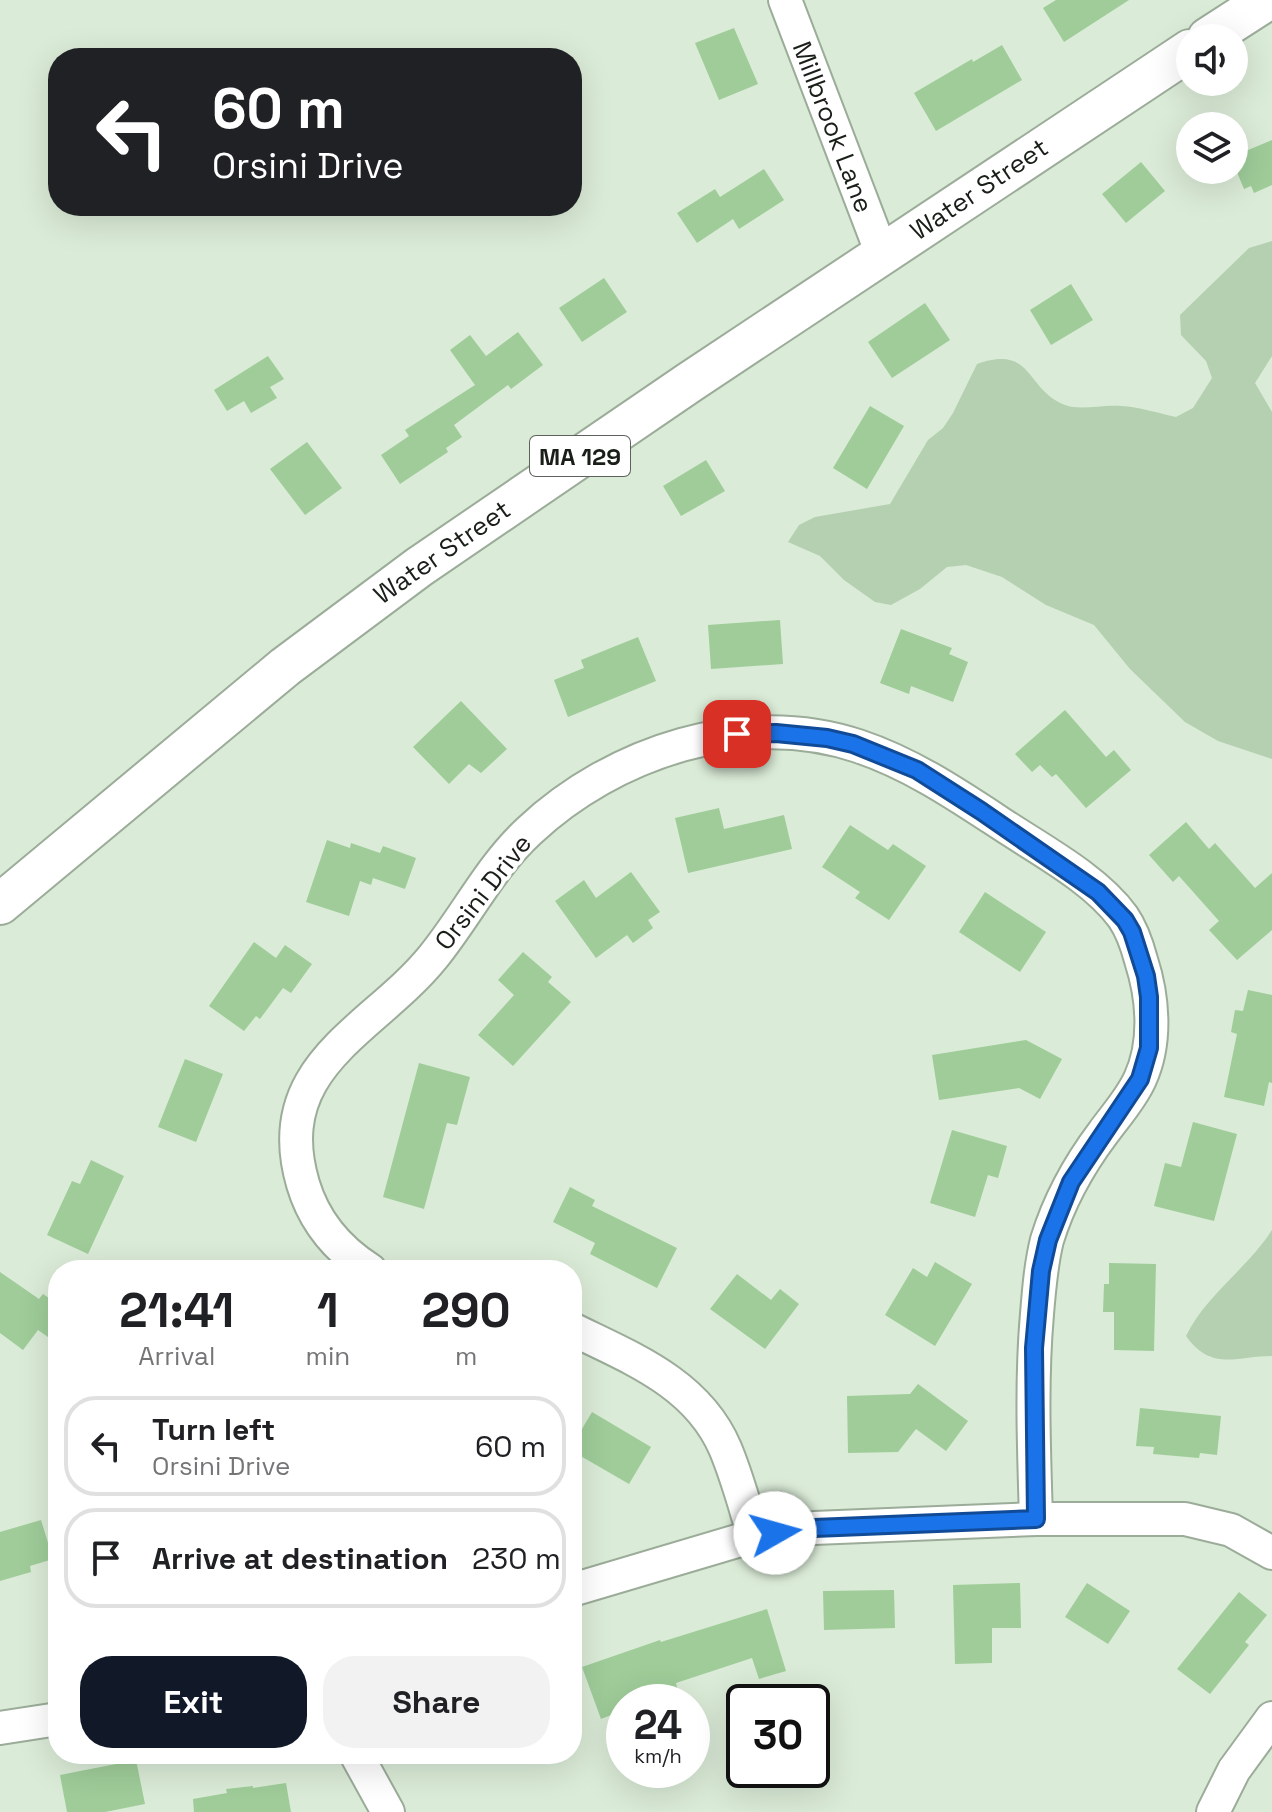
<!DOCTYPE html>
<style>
body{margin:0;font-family:"Space Grotesk",sans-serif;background:#f2f2f2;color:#202124;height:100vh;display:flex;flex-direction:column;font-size:30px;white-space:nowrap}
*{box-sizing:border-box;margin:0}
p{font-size:26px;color:#757577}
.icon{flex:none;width:44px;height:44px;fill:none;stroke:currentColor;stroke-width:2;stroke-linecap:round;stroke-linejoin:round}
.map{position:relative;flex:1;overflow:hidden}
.drawer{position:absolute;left:48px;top:1260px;width:534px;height:504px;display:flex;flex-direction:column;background:#fff;border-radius:32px;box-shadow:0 8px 32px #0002}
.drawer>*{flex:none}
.hud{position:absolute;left:48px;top:48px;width:534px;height:168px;border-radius:32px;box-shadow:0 8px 32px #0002;background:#202124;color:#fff;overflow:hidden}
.tools{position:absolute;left:1176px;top:24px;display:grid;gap:16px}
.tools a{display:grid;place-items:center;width:72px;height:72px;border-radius:50%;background:#fff;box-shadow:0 8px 32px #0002;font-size:40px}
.speed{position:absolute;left:606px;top:1684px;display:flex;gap:16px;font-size:40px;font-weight:700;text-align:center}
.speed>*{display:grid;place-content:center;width:104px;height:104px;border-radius:50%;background:#fff;box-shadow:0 8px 32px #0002;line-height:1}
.speed small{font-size:20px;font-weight:400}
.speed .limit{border:4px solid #111;border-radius:12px;background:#fff;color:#111}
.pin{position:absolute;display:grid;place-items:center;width:68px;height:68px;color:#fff;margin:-34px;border-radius:16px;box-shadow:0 4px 12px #0006}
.me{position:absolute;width:88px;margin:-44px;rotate:83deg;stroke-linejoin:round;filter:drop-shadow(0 0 6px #0008)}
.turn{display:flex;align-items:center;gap:28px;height:168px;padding:0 32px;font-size:36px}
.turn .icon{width:104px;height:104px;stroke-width:2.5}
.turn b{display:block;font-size:56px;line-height:68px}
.eta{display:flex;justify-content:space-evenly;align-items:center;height:136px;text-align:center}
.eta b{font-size:48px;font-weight:600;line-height:56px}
.primary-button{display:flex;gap:16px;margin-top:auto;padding:16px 32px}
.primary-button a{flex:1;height:92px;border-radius:32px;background:#111827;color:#fff;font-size:32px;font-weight:600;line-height:92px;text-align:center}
.primary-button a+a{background:#f2f2f2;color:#202124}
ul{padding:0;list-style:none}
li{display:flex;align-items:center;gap:24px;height:100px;margin:0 16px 12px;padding:0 16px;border:4px solid #e0e0e0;border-radius:32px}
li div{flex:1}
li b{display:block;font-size:30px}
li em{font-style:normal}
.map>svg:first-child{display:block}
</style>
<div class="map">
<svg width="1272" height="1812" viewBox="0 0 1272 1812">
<rect width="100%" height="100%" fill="#daebd7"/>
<g fill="#b4d0b0">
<path d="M 1272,241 L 1272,356 L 1255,383 L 1272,412 L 1272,759 L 1218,741 L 1185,722 L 1130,669 L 1094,625 L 1046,605 L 1002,577 L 966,565 L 947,567 L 920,589 L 891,605 L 875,602 L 844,580 L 820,556 L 788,542 L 799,525 L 815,517 L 890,504 L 928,440 L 943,428 L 953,413 L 977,364 C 1034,344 1025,390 1065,405 C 1081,411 1103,404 1121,406 C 1139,407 1158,413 1176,417 L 1193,408 L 1212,378 L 1206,361 L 1181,335 L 1180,315 L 1249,248 Z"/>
<path d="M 1272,1230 L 1272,1356 C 1236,1356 1212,1372 1186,1336 C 1206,1295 1247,1269 1272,1230 Z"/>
</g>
<g fill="#9fcc99">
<polygon points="1056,0 1129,0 1064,42 1043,8"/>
<polygon points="734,28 758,84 719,100 695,43"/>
<polygon points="1002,45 1022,80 936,131 914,93 972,59 973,62"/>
<polygon points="1272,140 1272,185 1254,193 1251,186 1244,189 1234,165 1234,156"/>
<polygon points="1141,162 1165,191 1126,223 1102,194"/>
<polygon points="764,169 784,200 739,229 733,219 697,243 677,213 715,189 720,197"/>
<polygon points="604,278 627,312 582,342 559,308"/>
<polygon points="1071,284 1093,320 1051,345 1030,310"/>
<polygon points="925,303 950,340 892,378 868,342"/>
<polygon points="518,332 543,365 511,389 508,385 454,425 462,437 446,448 448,452 400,484 381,455 409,436 405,430 475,385 450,350 470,335 486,356"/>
<polygon points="268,356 284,379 270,387 277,398 251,413 244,401 227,411 214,390"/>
<polygon points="870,406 904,426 867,489 833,468"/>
<polygon points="307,442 342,488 305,515 270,469"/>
<polygon points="706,460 725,491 681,516 663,486"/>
<polygon points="780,620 783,664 711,669 708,625"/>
<polygon points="901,629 952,648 949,654 968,662 953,702 911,686 909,694 880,683"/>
<polygon points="638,637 656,681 568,717 554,680 584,668 581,660"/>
<polygon points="461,701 507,749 481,773 469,764 449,784 413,747"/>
<polygon points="1065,710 1106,757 1114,750 1131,770 1086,808 1056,774 1052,777 1040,765 1032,772 1015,754"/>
<polygon points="719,808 724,829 784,815 792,849 688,873 675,818"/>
<polygon points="1186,822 1209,849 1215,843 1255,888 1272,873 1272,930 1237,960 1209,930 1219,921 1179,876 1173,882 1149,855"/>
<polygon points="850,825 888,850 893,844 926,866 889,920 855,898 860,892 822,867"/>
<polygon points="327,840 350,848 351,843 380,853 383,846 416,858 405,889 373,878 371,885 360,881 349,916 306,902"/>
<polygon points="631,872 660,912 648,920 653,928 633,943 627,935 596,958 555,901 584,880 596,898"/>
<polygon points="985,892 1046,932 1020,972 959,932"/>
<polygon points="254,942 276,958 285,945 312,964 291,993 283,988 260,1019 256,1016 244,1031 209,1006"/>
<polygon points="523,952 552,977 548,982 571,1002 513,1066 478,1035 514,995 498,980"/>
<polygon points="1248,990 1272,995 1272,1083 1269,1082 1264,1106 1224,1097 1237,1034 1231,1032 1235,1010 1243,1011"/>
<polygon points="1026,1040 1062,1059 1040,1099 1019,1088 939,1100 932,1055"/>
<polygon points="185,1059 223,1074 196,1142 158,1127"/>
<polygon points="419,1063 470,1077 457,1125 447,1123 424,1209 383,1197"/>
<polygon points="1193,1122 1237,1134 1214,1221 1154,1206 1165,1163 1181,1167"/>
<polygon points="952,1130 1007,1146 998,1178 988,1175 975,1217 930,1203"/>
<polygon points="91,1160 124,1176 88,1254 47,1235 72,1181 80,1184"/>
<polygon points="570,1187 595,1200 592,1206 677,1248 657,1288 590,1254 595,1243 553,1222"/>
<polygon points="935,1262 972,1284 935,1346 885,1315 913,1268 927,1277"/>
<polygon points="1109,1263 1156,1264 1154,1351 1114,1350 1114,1312 1103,1312 1104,1284 1109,1284"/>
<polygon points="0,1272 39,1299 43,1294 58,1304 58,1344 38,1330 23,1350 0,1333"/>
<polygon points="737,1274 771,1300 780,1289 799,1304 765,1349 710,1309"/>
<polygon points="918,1384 968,1421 946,1451 916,1429 898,1452 848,1453 847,1396 910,1394"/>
<polygon points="1140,1408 1221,1416 1217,1455 1200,1453 1199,1458 1153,1454 1154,1447 1136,1446"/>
<polygon points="592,1412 651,1447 629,1484 572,1451 572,1446"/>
<polygon points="41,1520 53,1559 30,1566 31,1572 0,1581 0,1532"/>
<polygon points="1020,1583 1021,1628 992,1628 992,1663 955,1664 953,1585"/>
<polygon points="1087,1583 1130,1611 1108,1644 1065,1617"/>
<polygon points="894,1590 895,1628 824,1630 823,1591"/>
<polygon points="1239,1592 1267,1615 1245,1642 1249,1645 1210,1694 1177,1669"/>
<polygon points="767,1609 786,1671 759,1679 752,1658 676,1683 678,1691 647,1702 624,1702 624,1710 601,1719 582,1667 660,1640 661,1642"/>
<polygon points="136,1760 145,1804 105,1812 67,1812 60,1775"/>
<polygon points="286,1783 291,1812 194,1812 193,1799 227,1793 226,1789 253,1786 253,1788"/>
</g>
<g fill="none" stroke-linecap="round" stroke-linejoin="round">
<g stroke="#9bac99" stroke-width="36">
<g id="minor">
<polyline points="785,0 882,254"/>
<path d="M 370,1270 C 337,1249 314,1221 303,1184 C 268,1065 373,1031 433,957 C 467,915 490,867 529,831 C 613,752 745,708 858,746 C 909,763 953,792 997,821 C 1037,848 1095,878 1123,917 C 1132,930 1137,945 1141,960 C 1153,997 1157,1042 1140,1079 C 1131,1099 1116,1115 1103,1133 C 1079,1165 1059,1201 1047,1240 C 1041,1264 1039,1289 1037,1314 C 1031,1382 1034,1451 1036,1519"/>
<path d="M 572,1329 C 631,1358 697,1383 725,1448 C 737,1476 745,1507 754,1536"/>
<polyline points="572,1590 754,1536 814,1528 1036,1519 1185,1519 1231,1530 1272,1553"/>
<polyline points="0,1728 58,1719"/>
<polyline points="356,1754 388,1812"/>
<polyline points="1213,1812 1234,1770 1272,1718"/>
</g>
</g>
<g stroke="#9bac99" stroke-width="44">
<g id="major">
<polyline points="1208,38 1267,0"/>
<polyline points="0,904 285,667 419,567 690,382 1190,50"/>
</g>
</g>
<use href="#minor" stroke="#fff" stroke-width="32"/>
<use href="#major" stroke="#fff" stroke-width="40"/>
</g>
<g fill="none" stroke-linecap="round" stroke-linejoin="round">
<g stroke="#114b97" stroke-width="20">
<polyline id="route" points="737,734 776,733 827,738 853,744 917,770 981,811 1098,892 1125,920 1132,932 1146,976 1149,997 1149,1048 1140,1079 1071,1182 1048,1240 1041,1271 1034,1348 1036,1519 814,1528 775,1533"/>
</g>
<use href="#route" stroke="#1a73e8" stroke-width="14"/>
</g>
<g text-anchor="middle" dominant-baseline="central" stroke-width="7" stroke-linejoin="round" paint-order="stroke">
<rect fill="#fff" stroke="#5e625d" stroke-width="2" x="530" y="436" width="100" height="40" rx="6"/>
<g font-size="24" font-weight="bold" fill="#191f18">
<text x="580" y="456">MA 129</text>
</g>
<g font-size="26" fill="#191f18" stroke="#fff">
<text transform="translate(833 127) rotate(69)">Millbrook Lane</text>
<text transform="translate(979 189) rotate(-34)">Water Street</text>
<text transform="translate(442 552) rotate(-35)">Water Street</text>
<text transform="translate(483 892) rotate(-52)">Orsini Drive</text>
</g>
</g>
</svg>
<div class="tools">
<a><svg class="icon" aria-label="sound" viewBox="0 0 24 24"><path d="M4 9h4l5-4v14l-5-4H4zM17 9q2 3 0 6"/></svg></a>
<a><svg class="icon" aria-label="layers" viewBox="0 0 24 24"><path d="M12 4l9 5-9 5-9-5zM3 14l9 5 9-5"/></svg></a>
</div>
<div class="speed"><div>24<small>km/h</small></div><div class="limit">30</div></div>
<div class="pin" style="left:737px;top:734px;background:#d93025"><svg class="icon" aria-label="arrive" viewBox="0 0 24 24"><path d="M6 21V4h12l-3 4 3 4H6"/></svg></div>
<svg class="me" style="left:775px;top:1533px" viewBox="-20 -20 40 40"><circle r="19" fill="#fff"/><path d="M0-13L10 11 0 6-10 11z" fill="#1a73e8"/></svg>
<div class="hud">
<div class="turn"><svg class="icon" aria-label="left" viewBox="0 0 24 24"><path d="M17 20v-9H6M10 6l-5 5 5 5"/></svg><div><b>60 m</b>Orsini Drive</div></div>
</div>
<section class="drawer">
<div class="eta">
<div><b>21:41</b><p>Arrival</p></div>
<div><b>1</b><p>min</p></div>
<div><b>290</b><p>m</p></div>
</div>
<ul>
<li><svg class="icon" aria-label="left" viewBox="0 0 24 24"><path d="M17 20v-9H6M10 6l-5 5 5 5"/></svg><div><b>Turn left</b><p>Orsini Drive</p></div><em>60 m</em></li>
<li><svg class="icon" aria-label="arrive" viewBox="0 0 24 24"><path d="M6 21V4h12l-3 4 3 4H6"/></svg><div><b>Arrive at destination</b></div><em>230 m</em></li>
</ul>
<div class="primary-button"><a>Exit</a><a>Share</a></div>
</section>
</div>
